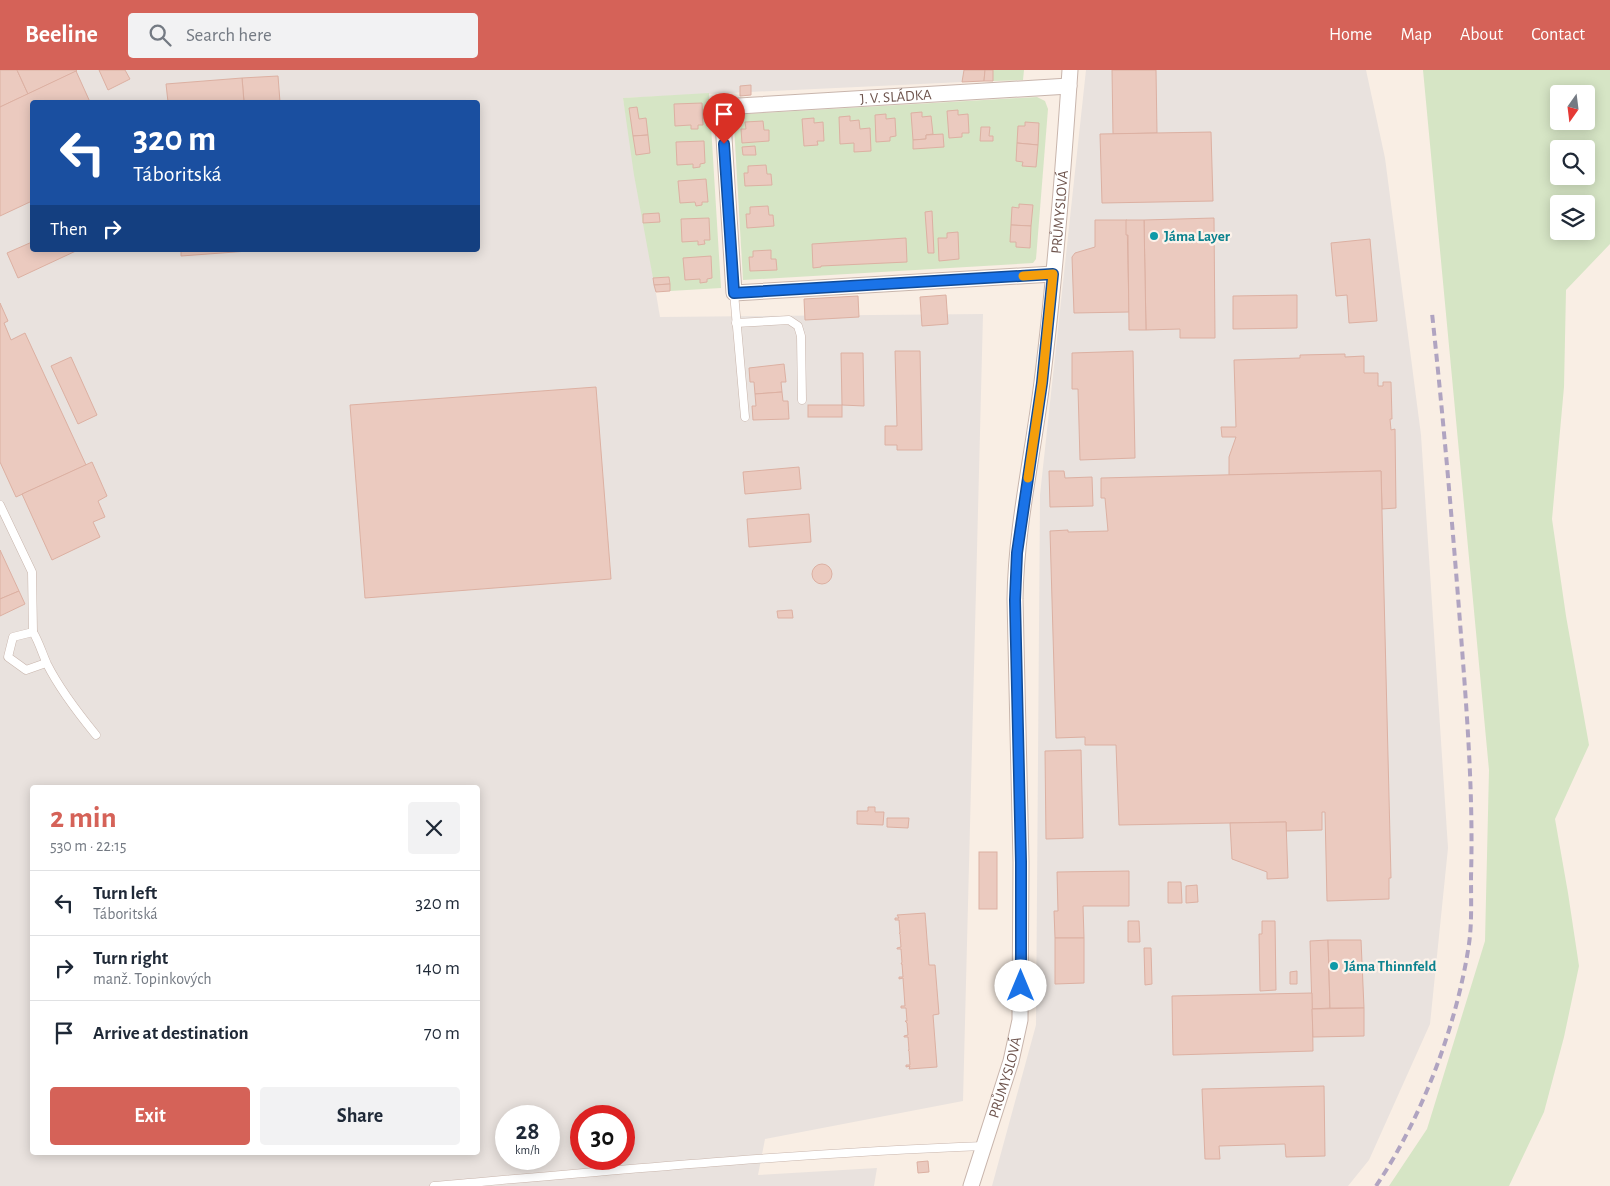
<!DOCTYPE html>
<meta charset="utf-8">
<style>
body{margin:0;font-family:"Alegreya Sans",sans-serif;background:#f2f2f3;color:#1f2937;height:100vh;display:flex;flex-direction:column;font-size:19px;white-space:nowrap}
*{box-sizing:border-box;margin:0}
p{font-size:16px;color:#747a83}
.icon{flex:none;width:28px;height:28px;fill:none;stroke:currentColor;stroke-width:2;stroke-linecap:round;stroke-linejoin:round}
.map{position:relative;flex:1;overflow:hidden}
.details{position:absolute;left:30px;top:715px;width:450px;height:370px;display:flex;flex-direction:column;background:#fff;border-radius:5px;box-shadow:0 2px 12px #0003}
.details>*{flex:none}
.banner{position:absolute;left:30px;top:30px;width:450px;height:152px;border-radius:5px;box-shadow:0 2px 12px #0003;background:#1a4fa0;color:#fff;overflow:hidden}
.needle{width:32px;rotate:194deg}
.buttons{position:absolute;left:1550px;top:15px;display:grid;gap:10px}
.buttons a{display:grid;place-items:center;width:45px;height:45px;border-radius:5px;background:#fff;box-shadow:0 2px 12px #0003;font-size:25px}
.speed{position:absolute;left:495px;top:1035px;display:flex;gap:10px;font-size:25px;font-weight:700;text-align:center}
.speed>*{display:grid;place-content:center;width:65px;height:65px;border-radius:50%;background:#fff;box-shadow:0 2px 12px #0003;line-height:1}
.speed small{font-size:12px;font-weight:400}
.speed .limit{border:8px solid #d22;background:#fff;color:#111}
.pin{position:absolute;display:grid;place-items:center;width:42px;height:42px;color:#fff;margin:-51px -21px;border-radius:50% 50% 50% 0;rotate:-45deg;box-shadow:0 0 5px #0007}
.pin .icon{rotate:45deg}
.me{position:absolute;width:55px;margin:-28px;rotate:0deg;stroke-linejoin:round;filter:drop-shadow(0 0 4px #0008)}
.turn{display:flex;align-items:center;gap:18px;height:105px;padding:0 20px;font-size:22px}
.turn .icon{width:65px;height:65px;stroke-width:2.5}
.turn b{display:block;font-size:35px;line-height:42px}
.then{display:flex;align-items:center;height:48px;padding:0 20px;background:#0003;gap:10px;font-size:19px}
.round{display:grid;place-items:center;flex:none;width:52px;height:52px;border-radius:5px;background:#f2f2f3}
.overview{display:flex;align-items:center;justify-content:space-between;height:85px;padding:0 20px}
h1{font-size:30px;font-weight:700;line-height:38px;color:#d56258}
.action{display:flex;gap:10px;margin-top:auto;padding:10px 20px}
.action a{flex:1;height:58px;border-radius:5px;background:#d56258;color:#fff;font-size:20px;font-weight:700;line-height:58px;text-align:center}
.action a+a{background:#f2f2f3;color:#1f2937}
ul{padding:0;list-style:none}
li{display:flex;align-items:center;gap:15px;height:65px;padding:0 20px;border-top:1px solid #e0e1e3}
li div{flex:1}
li b{display:block;font-size:19px}
li em{font-style:normal}
header{display:flex;align-items:center;gap:30px;box-sizing:border-box;height:70px;padding:0 25px;background:#d56258;color:#fff}
header strong{font-size:24px}
nav{display:flex;gap:28px;margin-inline-start:auto;font-size:18px}
.search{width:350px;height:45px;background:#f2f2f3;display:flex;align-items:center;gap:12px;box-sizing:border-box;padding:0 18px;border-radius:5px;color:#747a83;font-size:19px}
.map>svg:first-child{display:block}
</style>
<header>
<strong>Beeline</strong>
<div class="search"><svg class="icon" aria-label="search" viewBox="0 0 24 24"><circle cx="10" cy="10" r="6"/><path d="M15 15l6 6"/></svg>Search here</div>
<nav><a>Home</a><a>Map</a><a>About</a><a>Contact</a></nav>
</header>
<div class="map">
<svg width="1610" height="1116" viewBox="0 0 1610 1116">
<rect width="100%" height="100%" fill="#f9eee4"/>
<g fill="#e9e2de" fill-rule="evenodd">
<path d="M 0,0 L 985,0 L 984,11 L 623,28 L 660,247 L 983,244 L 963,1031 L 765,1069 L 758,1105 L 877,1098 L 874,1116 L 0,1116 ZM 32,32 L 478,32 L 478,180 L 32,180 ZM 32,718 L 478,718 L 478,1082 L 32,1082 ZM 506,1046 L 549,1046 L 549,1089 L 506,1089 ZM 581,1046 L 624,1046 L 624,1089 L 581,1089 Z"/>
<polygon points="1086,0 1366,0 1385,88 1421,365 1448,778 1430,954 1369,1090 1348,1116 992,1116 1036,955 1040,425"/>
</g>
<g fill="#d6e5c5" fill-rule="evenodd">
<polygon points="993,0 1024,0 1023,10 993,11"/>
<path d="M 1423,0 L 1610,0 L 1610,174 L 1566,220 L 1564,317 L 1552,449 L 1566,546 L 1589,675 L 1555,749 L 1568,823 L 1579,896 L 1564,967 L 1544,1042 L 1509,1116 L 1389,1116 L 1427,1059 L 1485,871 L 1489,700 ZM 1559,24 L 1586,24 L 1586,51 L 1559,51 ZM 1559,79 L 1586,79 L 1586,106 L 1559,106 ZM 1559,134 L 1586,134 L 1586,161 L 1559,161 Z"/>
<polygon points="709,23 721,218 670,221 669,207 653,208 634,105 623,28"/>
<path d="M 1037,27 L 1045,31 L 1048,39 L 1036,189 L 1033,193 L 743,210 L 734,56 C 735,49 738,45 745,44 Z"/>
</g>
<g fill="#ebcabf" stroke="#dcb0a2">
<polygon points="0,0 17,0 28,24 0,37"/>
<polygon points="17,0 76,0 77,1 28,24"/>
<polygon points="99,0 125,0 130,9 108,20"/>
<polygon points="964,0 985,0 984,11 962,12"/>
<polygon points="985,0 993,0 993,11 984,11"/>
<polygon points="1112,0 1156,0 1157,63 1113,64"/>
<polygon points="76,1 90,32 32,32 32,131 0,146 0,37"/>
<polygon points="278,6 280,32 244,32 242,8"/>
<polygon points="242,8 244,32 168,32 166,14"/>
<polygon points="751,15 751,25 740,26 740,16"/>
<polygon points="702,33 703,55 698,55 698,59 691,59 691,55 675,56 674,34"/>
<polygon points="637,37 639,49 646,48 648,65 633,66 629,38"/>
<polygon points="958,40 958,45 968,44 969,63 962,63 962,67 949,68 947,41"/>
<polygon points="922,42 922,47 931,46 933,64 926,65 926,69 913,70 911,43"/>
<polygon points="886,44 886,49 895,48 896,66 890,67 890,71 876,72 875,45"/>
<polygon points="850,46 850,51 859,50 860,59 870,58 871,81 854,82 854,73 840,74 839,47"/>
<polygon points="814,48 814,53 823,52 824,71 817,71 818,75 804,76 802,49"/>
<polygon points="763,51 764,60 769,60 769,71 742,73 741,59 746,59 745,52"/>
<polygon points="1025,52 1039,53 1038,75 1017,73 1018,56 1025,56"/>
<polygon points="981,57 990,57 989,66 993,66 993,71 980,71"/>
<polygon points="1211,62 1213,131 1102,133 1100,64"/>
<polygon points="943,64 944,77 913,79 913,70 926,69 926,65"/>
<polygon points="648,65 650,83 636,85 633,66"/>
<polygon points="704,71 705,93 700,94 700,97 693,98 693,94 677,95 676,72"/>
<polygon points="1017,73 1038,75 1036,97 1022,96 1023,92 1016,91"/>
<polygon points="755,76 756,85 743,85 742,77"/>
<polygon points="766,95 767,104 771,104 772,115 745,116 744,103 748,103 748,96"/>
<polygon points="706,109 708,132 702,132 702,135 696,136 695,132 680,133 678,111"/>
<polygon points="1019,134 1033,135 1031,156 1011,155 1012,137 1019,138"/>
<polygon points="768,136 769,145 773,145 774,156 747,158 746,144 750,144 750,137"/>
<polygon points="932,141 934,183 928,183 925,142"/>
<polygon points="659,143 660,152 643,153 643,144"/>
<polygon points="709,148 710,170 704,170 705,174 698,175 698,171 682,172 681,149"/>
<polygon points="1214,148 1215,268 1180,268 1180,259 1146,260 1144,150"/>
<polygon points="1095,150 1127,150 1129,242 1074,243 1072,187 1075,183 1095,177"/>
<polygon points="1126,150 1144,150 1146,260 1129,260 1128,165 1126,165"/>
<polygon points="1011,155 1031,156 1030,178 1016,177 1016,172 1010,172"/>
<polygon points="958,162 959,189 939,191 938,168 947,168 947,163"/>
<polygon points="906,168 907,192 821,196 821,197 813,198 812,174"/>
<polygon points="1370,169 1377,251 1349,253 1347,225 1336,226 1331,173"/>
<polygon points="32,172 32,180 78,180 18,208 7,183"/>
<polygon points="181,180 262,180 181,186"/>
<polygon points="771,180 771,189 776,189 777,200 750,201 749,187 753,187 753,181"/>
<polygon points="711,186 712,208 707,209 707,212 700,213 700,209 685,210 683,188"/>
<polygon points="669,207 670,214 654,215 653,208"/>
<polygon points="670,214 670,221 656,222 654,215"/>
<polygon points="946,225 948,254 922,256 920,227"/>
<polygon points="1297,225 1297,258 1233,259 1233,226"/>
<polygon points="858,226 859,247 805,250 804,229"/>
<polygon points="0,233 8,251 4,253 11,270 25,263 86,395 16,427 0,392"/>
<polygon points="895,281 920,281 922,380 897,380 897,375 885,375 885,356 897,356"/>
<polygon points="1133,281 1135,388 1080,390 1078,319 1072,319 1072,283"/>
<polygon points="841,283 863,283 864,336 842,335"/>
<polygon points="1345,284 1345,287 1364,286 1364,303 1378,303 1378,316 1383,316 1383,312 1391,312 1392,349 1390,349 1391,360 1395,359 1396,438 1382,439 1381,401 1229,405 1229,387 1236,367 1222,367 1221,357 1236,357 1234,290 1300,288 1300,285"/>
<polygon points="71,287 97,345 78,354 51,296"/>
<polygon points="784,294 786,312 781,312 782,322 755,324 754,312 750,312 749,298"/>
<polygon points="596,317 611,509 365,528 350,335"/>
<polygon points="782,322 783,331 788,331 789,349 753,350 752,336 756,336 755,324"/>
<rect x="808" y="335" width="34" height="12"/>
<polygon points="92,392 107,426 98,431 105,447 93,452 100,467 52,490 22,424"/>
<polygon points="799,397 801,419 745,424 743,402"/>
<polygon points="1049,401 1064,401 1065,408 1092,407 1093,436 1050,437"/>
<polygon points="1381,401 1391,808 1389,808 1389,829 1327,831 1325,742 1322,742 1322,760 1286,761 1286,752 1119,755 1116,675 1085,675 1085,667 1056,668 1050,461 1068,460 1068,462 1108,461 1105,428 1101,428 1101,408"/>
<polygon points="809,444 811,472 749,477 747,449"/>
<polygon points="0,480 19,521 0,529"/>
<circle cx="822" cy="504" r="10"/>
<polygon points="19,521 25,534 0,546 0,529"/>
<polygon points="792,540 793,548 778,548 777,541"/>
<polygon points="1081,680 1083,768 1046,769 1045,681"/>
<polygon points="868,737 875,737 875,742 884,742 883,755 857,754 857,741 868,741"/>
<polygon points="887,748 909,748 908,758 887,757"/>
<polygon points="1286,752 1288,808 1267,809 1267,802 1232,789 1230,753"/>
<rect x="979" y="782" width="18" height="57"/>
<polygon points="1129,801 1129,836 1083,836 1084,868 1055,868 1054,841 1058,841 1057,802"/>
<polygon points="1168,812 1181,812 1182,833 1168,833"/>
<polygon points="1197,815 1198,832 1186,833 1186,816"/>
<polygon points="925,843 929,895 935,895 939,944 933,945 937,997 909,999 910,996 906,997 906,995 910,995 909,981 908,980 909,980 908,967 904,967 904,966 908,965 907,953 905,951 907,951 906,938 901,938 901,936 905,936 903,908 899,909 899,907 903,907 902,894 901,894 902,892 901,879 897,879 897,878 901,877 900,864 899,863 900,863 899,850 895,850 895,848 899,848 897,845"/>
<polygon points="1128,851 1139,851 1140,872 1128,872"/>
<polygon points="1262,851 1275,851 1276,920 1260,921 1259,864 1262,864"/>
<polygon points="1055,868 1084,868 1084,913 1055,914"/>
<polygon points="1328,870 1330,938 1312,939 1310,871"/>
<polygon points="1328,870 1361,870 1364,938 1330,938"/>
<polygon points="1144,878 1151,878 1152,914 1145,915"/>
<polygon points="1297,901 1297,914 1290,914 1290,902"/>
<polygon points="1312,923 1313,981 1173,985 1172,926"/>
<polygon points="1364,938 1364,966 1313,967 1312,939"/>
<polygon points="1324,1016 1325,1086 1286,1087 1285,1074 1219,1076 1220,1089 1205,1089 1202,1019"/>
<polygon points="928,1091 929,1102 918,1103 917,1092"/>
</g>
<g fill="none" stroke-linecap="round" stroke-linejoin="round">
<g stroke="#c8b5ac" stroke-width="9">
<g id="lane">
<polyline points="734,223 745,347"/>
<polyline points="736,253 789,250 798,256 801,266 802,330"/>
<polyline points="0,435 32,502 33,562"/>
<path d="M 46,593 L 26,600 L 8,587 L 13,567 L 33,562 C 39,572 42,583 47,594 C 60,620 78,643 96,665"/>
<path d="M 434,1116 C 617,1100 800,1083 984,1076"/>
</g>
</g>
<g stroke="#c8b5ac" stroke-width="17">
<g id="street">
<path id="s1" d="M 1053,204 L 734,223 L 722,37 L 1069,16"/>
<path id="s2" d="M 971,1116 L 1011,991 L 1020,950 L 1021,792 L 1015,529 C 1016,456 1033,385 1042,312 C 1055,209 1063,104 1070,0"/>
</g>
</g>
<use href="#lane" stroke="#fff" stroke-width="8"/>
<use href="#street" stroke="#fff" stroke-width="15"/>
<path stroke="#b0a4c1" stroke-width="4" stroke-dasharray="8 5" stroke-linecap="butt" d="M 1376,1116 C 1422,1048 1457,955 1469,874 C 1472,853 1471,829 1471,807 C 1473,740 1469,673 1464,605 C 1455,484 1445,364 1432,243"/>
</g>
<g fill="none" stroke-linecap="round" stroke-linejoin="round">
<g stroke="#114b97" stroke-width="12">
<polyline id="route" points="724,74 734,223 1053,204 1042,313 1017,483 1015,530 1021,792 1021,916"/>
</g>
<use href="#route" stroke="#1a73e8" stroke-width="9"/>
<polyline stroke="#f59e0b" stroke-width="9" points="1023,206 1053,204 1042,313 1028,408"/>
</g>
<g fill="#0f9aa8" stroke="#fcf2ea" stroke-width="2">
<circle cx="1154" cy="166" r="5"/>
<circle cx="1334" cy="896" r="5"/>
</g>
<g text-anchor="middle" dominant-baseline="central" stroke-width="4.5" stroke-linejoin="round" paint-order="stroke">
<g font-size="15" fill="#6e544d" stroke="#fcf2ea">
<text stroke="none"><textPath href="#s1" startOffset="680">J. V. SLÁDKA</textPath></text>
<text stroke="none"><textPath href="#s2" startOffset="984">PRŮMYSLOVÁ</textPath></text>
<text stroke="none"><textPath href="#s2" startOffset="114">PRŮMYSLOVÁ</textPath></text>
</g>
<g font-size="15" font-weight="bold" fill="#0d838f" stroke="#fcf2ea" text-anchor="start">
<text x="1164" y="166">Jáma Layer</text>
<text x="1344" y="896">Jáma Thinnfeld</text>
</g>
</g>
</svg>
<div class="buttons">
<a><svg class="needle" viewBox="-14 -14 28 28"><path d="M0-13l5 13h-10z" fill="#e53935"/><path d="M0 13l5-13h-10z" fill="#747a83"/></svg></a>
<a><svg class="icon" aria-label="search" viewBox="0 0 24 24"><circle cx="10" cy="10" r="6"/><path d="M15 15l6 6"/></svg></a>
<a><svg class="icon" aria-label="layers" viewBox="0 0 24 24"><path d="M12 4l9 5-9 5-9-5zM3 14l9 5 9-5"/></svg></a>
</div>
<div class="speed"><div>28<small>km/h</small></div><div class="limit">30</div></div>
<div class="pin" style="left:724px;top:74px;background:#d93025"><svg class="icon" aria-label="arrive" viewBox="0 0 24 24"><path d="M6 21V4h12l-3 4 3 4H6"/></svg></div>
<svg class="me" style="left:1021px;top:916px" viewBox="-20 -20 40 40"><circle r="19" fill="#fff"/><path d="M0-13L10 11 0 6-10 11z" fill="#1a73e8"/></svg>
<div class="banner">
<div class="turn"><svg class="icon" aria-label="left" viewBox="0 0 24 24"><path d="M17 20v-9H6M10 6l-5 5 5 5"/></svg><div><b>320 m</b>Táboritská</div></div>
<div class="then">Then<svg class="icon" aria-label="right" viewBox="0 0 24 24"><path d="M7 20v-9h11M14 6l5 5-5 5"/></svg></div>
</div>
<section class="details">
<div class="overview"><div><h1>2 min</h1><p>530 m · 22:15</p></div><a class="round"><svg class="icon" aria-label="close" viewBox="0 0 24 24"><path d="M6 6l12 12M18 6L6 18"/></svg></a></div>
<ul>
<li><svg class="icon" aria-label="left" viewBox="0 0 24 24"><path d="M17 20v-9H6M10 6l-5 5 5 5"/></svg><div><b>Turn left</b><p>Táboritská</p></div><em>320 m</em></li>
<li><svg class="icon" aria-label="right" viewBox="0 0 24 24"><path d="M7 20v-9h11M14 6l5 5-5 5"/></svg><div><b>Turn right</b><p>manž. Topinkových</p></div><em>140 m</em></li>
<li><svg class="icon" aria-label="arrive" viewBox="0 0 24 24"><path d="M6 21V4h12l-3 4 3 4H6"/></svg><div><b>Arrive at destination</b></div><em>70 m</em></li>
</ul>
<div class="action"><a>Exit</a><a>Share</a></div>
</section>
</div>
